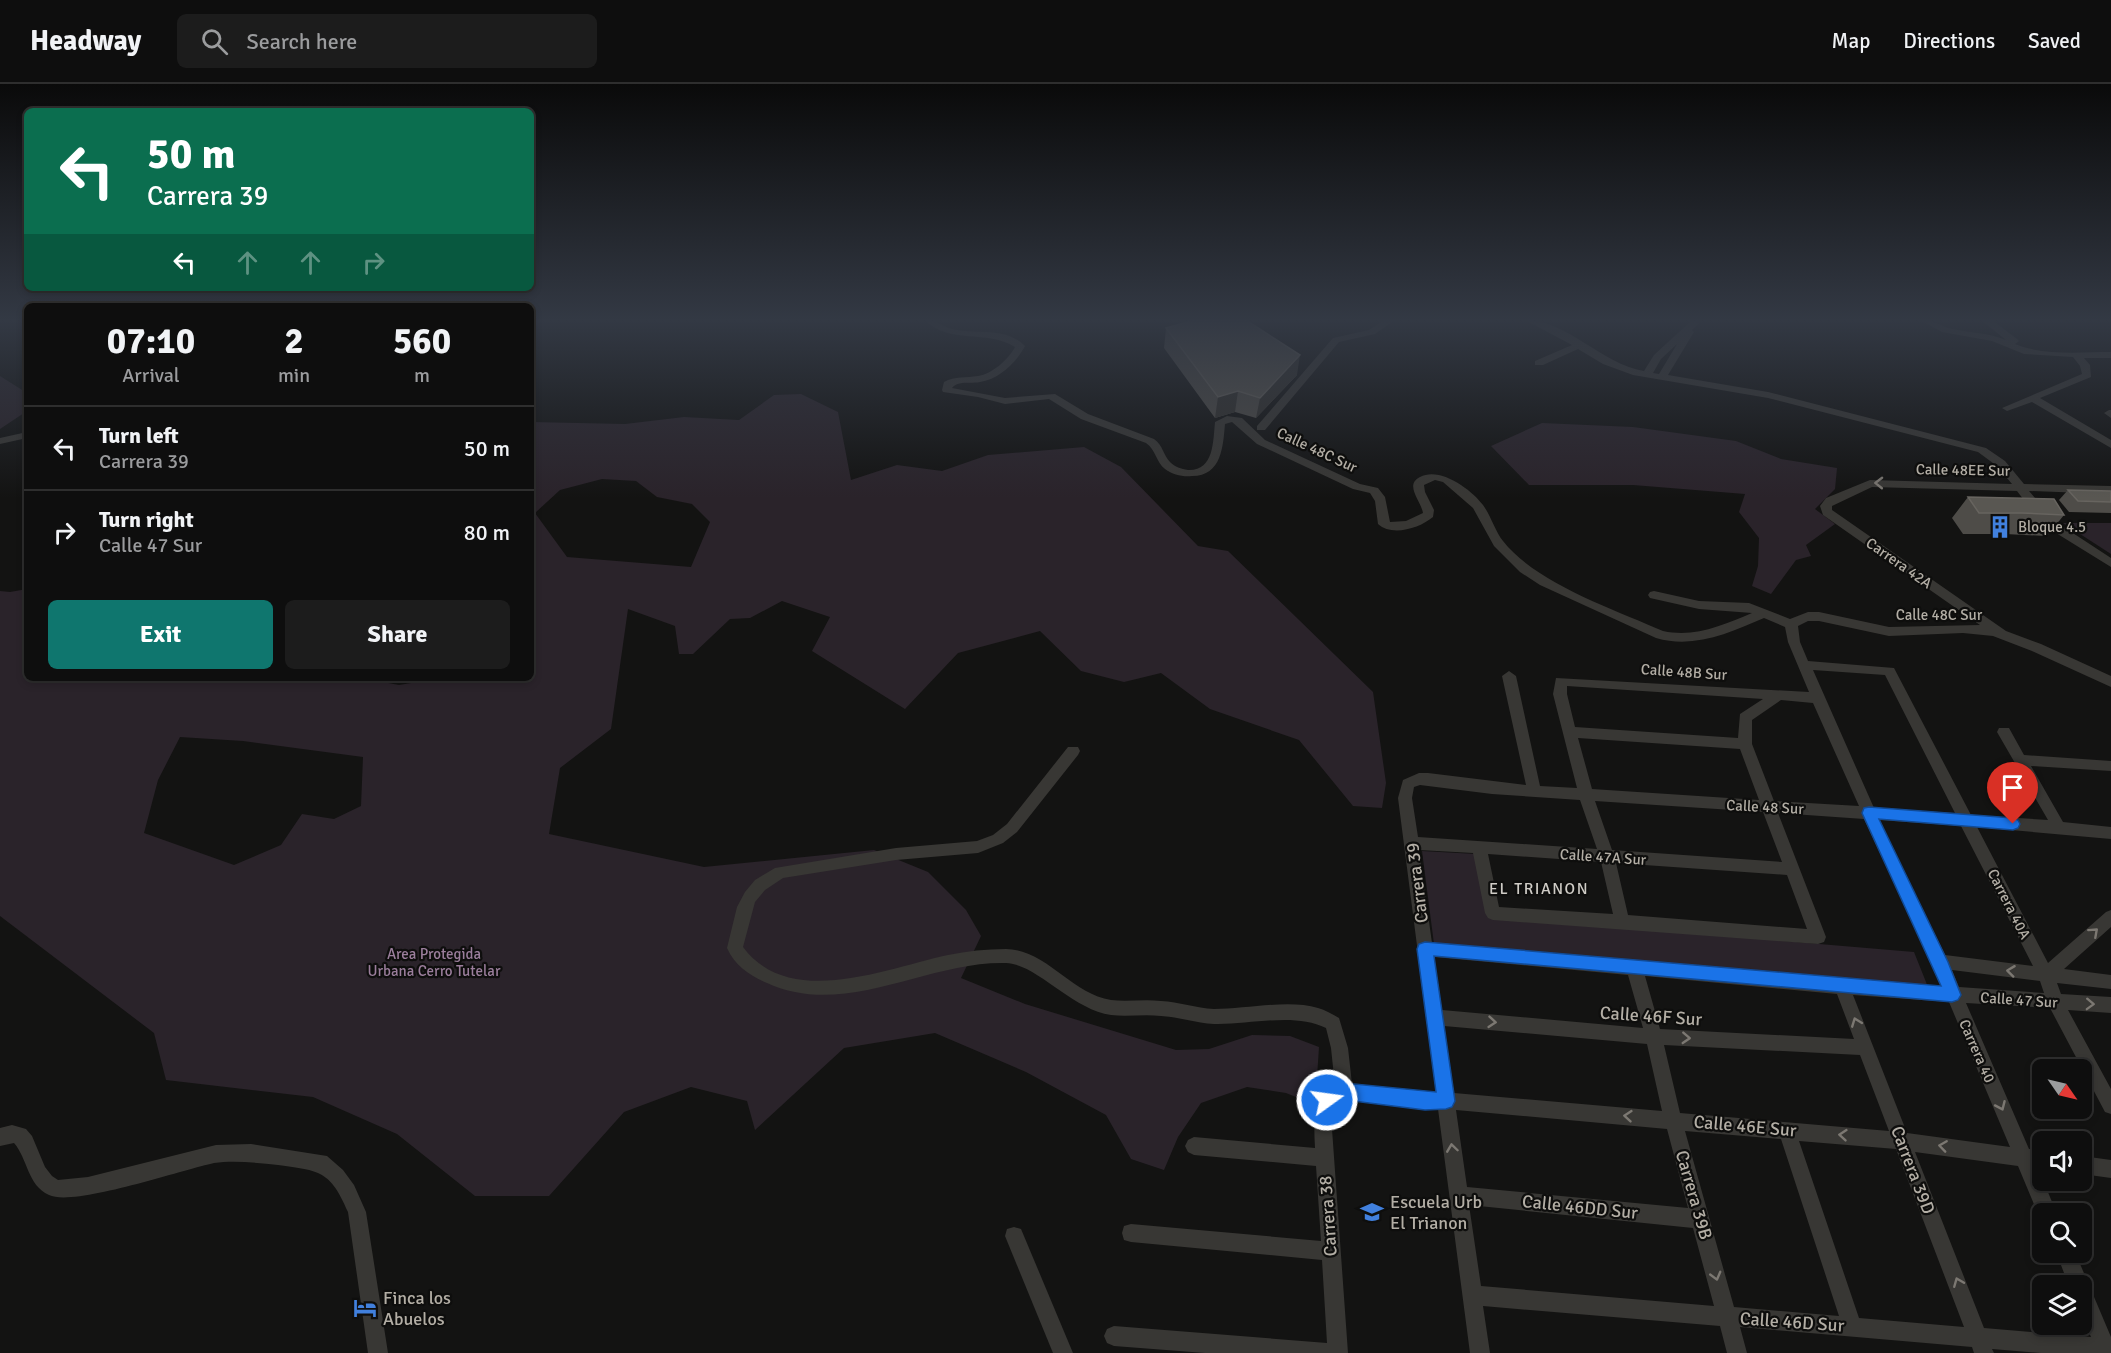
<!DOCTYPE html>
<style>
body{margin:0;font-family:Signika,sans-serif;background:#1c1c1c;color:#f1f3f6;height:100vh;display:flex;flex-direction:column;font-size:22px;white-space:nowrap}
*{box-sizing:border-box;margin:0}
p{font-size:20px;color:#9b9c9e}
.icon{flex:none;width:33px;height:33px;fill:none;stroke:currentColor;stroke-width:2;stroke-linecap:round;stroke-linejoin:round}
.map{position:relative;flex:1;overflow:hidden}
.sheet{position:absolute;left:24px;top:219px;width:510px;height:378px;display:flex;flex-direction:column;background:#0e0e0e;border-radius:9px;box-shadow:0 3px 9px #0003,0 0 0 2px #2e2e2e}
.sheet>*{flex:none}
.guide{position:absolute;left:24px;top:24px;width:510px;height:183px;border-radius:9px;box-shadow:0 3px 9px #0003,0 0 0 2px #2e2e2e;background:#0b6e4f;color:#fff;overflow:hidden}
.needle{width:39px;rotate:124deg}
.controls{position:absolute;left:2032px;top:975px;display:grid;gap:12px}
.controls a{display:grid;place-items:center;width:60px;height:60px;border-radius:9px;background:#0e0e0e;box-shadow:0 3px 9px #0003,0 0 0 2px #2e2e2e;font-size:30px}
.pin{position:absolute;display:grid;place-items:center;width:51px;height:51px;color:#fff;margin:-62px -26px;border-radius:50% 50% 50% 0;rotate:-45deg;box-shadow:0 0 6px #0007}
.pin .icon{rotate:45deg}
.me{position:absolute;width:66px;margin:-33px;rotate:76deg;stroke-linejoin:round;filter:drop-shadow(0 0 4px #0008)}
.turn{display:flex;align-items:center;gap:21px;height:126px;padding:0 24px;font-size:27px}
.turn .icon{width:78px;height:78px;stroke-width:2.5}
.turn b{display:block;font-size:42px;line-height:51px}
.lanes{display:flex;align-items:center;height:57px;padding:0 24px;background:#0003;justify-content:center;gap:30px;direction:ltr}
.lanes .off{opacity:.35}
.eta{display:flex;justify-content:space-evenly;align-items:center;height:102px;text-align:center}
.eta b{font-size:36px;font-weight:700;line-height:42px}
.action{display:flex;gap:12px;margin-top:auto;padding:12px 24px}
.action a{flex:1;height:69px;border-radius:9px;background:#0f766e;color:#fff;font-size:24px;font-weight:700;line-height:69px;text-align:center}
.action a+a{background:#1c1c1c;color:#f1f3f6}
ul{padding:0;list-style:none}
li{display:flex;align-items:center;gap:18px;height:84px;padding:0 24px;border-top:2px solid #2e2e2e}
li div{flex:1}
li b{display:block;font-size:22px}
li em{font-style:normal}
header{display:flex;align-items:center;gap:36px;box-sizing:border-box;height:84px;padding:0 30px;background:#0e0e0e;border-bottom:2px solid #2e2e2e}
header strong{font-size:28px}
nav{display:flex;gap:33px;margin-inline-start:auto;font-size:21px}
.search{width:420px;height:54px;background:#1c1c1c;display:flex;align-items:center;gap:15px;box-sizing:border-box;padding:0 21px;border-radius:9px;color:#9b9c9e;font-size:22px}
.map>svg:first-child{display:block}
</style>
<header>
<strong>Headway</strong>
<div class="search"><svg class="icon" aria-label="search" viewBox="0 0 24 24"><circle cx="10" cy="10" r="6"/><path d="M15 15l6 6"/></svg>Search here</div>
<nav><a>Map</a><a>Directions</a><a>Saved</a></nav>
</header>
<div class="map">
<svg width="2111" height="1269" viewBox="0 0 2111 1269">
<rect width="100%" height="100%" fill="#131312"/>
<g fill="#2a232a" fill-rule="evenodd">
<polygon points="0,292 27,309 27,327 0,345"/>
<path d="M 801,310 L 838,328 L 851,396 L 897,381 L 942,387 L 988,371 L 1084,363 L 1121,383 L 1198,462 L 1228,467 L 1373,608 L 1386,699 L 1382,724 L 1353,722 L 1299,656 L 1210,625 L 1161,589 L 1124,598 L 1081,587 L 1040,547 L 958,569 L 905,625 L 812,567 L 830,533 L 782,517 L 750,534 L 730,535 L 693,570 L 679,570 L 675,542 L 628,525 L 611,645 L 560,684 L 549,750 L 704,783 L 874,766 L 928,788 L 966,826 L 981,852 L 961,894 L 1025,920 L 1176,966 L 1209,965 L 1252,951 L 1290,952 L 1319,963 L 1316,1009 L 1311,1019 L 1286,1009 L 1247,1003 L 1201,1019 L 1178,1053 L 1164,1086 L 1131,1075 L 1106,1031 L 1026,988 L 935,949 L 844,964 L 755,1046 L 747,1017 L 691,1003 L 624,1028 L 549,1112 L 475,1112 L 397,1050 L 313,1013 L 166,996 L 154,949 L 0,832 L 0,507 L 10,508 L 27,505 L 27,594 L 362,594 L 399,601 L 441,594 L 531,594 L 531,338 L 625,340 L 684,333 L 739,336 L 774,311 ZM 602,395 L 636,397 L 657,413 L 692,420 L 710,438 L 691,483 L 567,473 L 535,429 L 560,406 ZM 180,653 L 243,657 L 363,673 L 361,722 L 334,735 L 302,730 L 281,761 L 234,781 L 144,749 L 158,696 Z"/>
<polygon points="1542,339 1633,343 1736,357 1781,375 1837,384 1835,405 1815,425 1835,440 1806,461 1811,472 1796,476 1771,510 1752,502 1758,482 1759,454 1739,428 1745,410 1633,401 1529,401 1491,362"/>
<polygon points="2063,439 2111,439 2111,470"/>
<polygon points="1422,767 1476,770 1490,832 1914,868 1928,903 1434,860"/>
</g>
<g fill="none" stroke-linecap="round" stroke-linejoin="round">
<g fill="#383734" fill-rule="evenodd">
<polygon points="543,236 531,244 532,236"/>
<path d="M 925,236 C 937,236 941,242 952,245 C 977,251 1005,242 1025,262 C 1016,279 999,295 980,298 C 970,300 958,296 952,304 L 1005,314 L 1055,310 L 1088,330 L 1154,355 C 1163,361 1163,371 1170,378 C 1175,383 1181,385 1188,386 C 1214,387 1213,358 1215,338 L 1227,332 L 1242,334 L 1265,356 L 1360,400 L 1378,404 L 1385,413 L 1390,438 L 1406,437 L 1423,429 C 1421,417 1404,401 1420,393 C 1440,382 1472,406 1483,421 C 1491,432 1495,447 1503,457 C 1537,500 1614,525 1663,547 C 1695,554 1723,541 1752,529 L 1699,525 L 1650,514 L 1648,511 L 1650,508 L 1654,507 L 1699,517 L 1749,519 L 1790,535 L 1808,528 L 1819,528 L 1889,543 L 1980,541 L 1823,431 L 1820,422 L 1826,414 L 1870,396 L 2012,400 L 1997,382 L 1978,368 L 1768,314 L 1633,291 L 1603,280 L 1578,265 L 1543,281 L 1535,281 L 1535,277 L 1572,261 L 1525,236 C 1568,236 1601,280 1644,287 L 1654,271 L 1691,237 L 1697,237 L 1699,239 L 1692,246 L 1694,248 L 1668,291 L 1768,308 L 1986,364 L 2005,377 L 2024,400 L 2111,402 L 2111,410 L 2029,407 L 2056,438 L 2111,474 L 2111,483 L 2056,449 L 2033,428 L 2017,407 L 1872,403 L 1832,422 L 1832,426 L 2006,547 L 2041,560 L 2111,592 L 2111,603 L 2032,567 L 1993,552 L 1963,549 L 1889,552 L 1819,537 L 1808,537 L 1798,542 L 1800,558 L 1808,577 L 1894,584 L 1971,731 L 2048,736 L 1997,648 L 1999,644 L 2009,644 L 2024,671 L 2111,677 L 2111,687 L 2031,682 L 2063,738 L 2111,743 L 2111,755 L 1977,743 L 2048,879 L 2106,828 L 2111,826 L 2111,843 L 2064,885 L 2111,891 L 2111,905 L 2057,899 L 2061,910 L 2111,913 L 2111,929 L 2068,926 L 2111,1005 L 2111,1030 L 2105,1028 L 2050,924 L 1966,919 L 2029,1065 L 2043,1067 L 2043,1085 L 2038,1084 L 2057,1130 L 2043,1130 L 2041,1137 L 2018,1082 L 1915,1068 L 1984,1244 L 2091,1253 L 2082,1232 L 2082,1202 L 2069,1202 L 2056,1168 L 2075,1168 L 2111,1253 L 2111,1269 L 2041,1269 L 1992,1265 L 1994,1269 L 1974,1269 L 1972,1263 L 1740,1243 L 1747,1269 L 1727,1269 L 1720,1242 L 1483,1222 L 1490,1269 L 1470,1269 L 1438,1025 L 1345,1015 L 1334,1021 L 1331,1031 L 1348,1269 L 1205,1269 L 1114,1262 L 1107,1259 L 1104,1252 L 1107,1245 L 1114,1242 L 1327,1259 L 1322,1176 L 1131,1158 L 1124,1156 L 1122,1149 L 1124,1142 L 1131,1140 L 1321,1157 L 1316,1082 L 1194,1071 L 1188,1068 L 1185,1062 L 1188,1056 L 1194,1053 L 1315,1064 C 1314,1044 1313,1028 1321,1009 L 1335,1002 L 1331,964 L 1326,944 C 1294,928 1250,941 1214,940 C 1196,939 1179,933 1161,932 C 1144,930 1127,933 1111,931 C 1071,925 1037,880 1006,879 C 926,877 845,935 767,899 C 749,891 735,882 727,864 L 737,823 L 745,808 L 755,796 L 775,784 L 896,764 L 977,757 L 993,751 L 1007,740 L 1068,663 L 1078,663 L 1080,667 L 1078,671 L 1017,748 L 1003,759 L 978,769 L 896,776 L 783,794 L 765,806 L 755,818 L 743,863 C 790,926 887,884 948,871 C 967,867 986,865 1006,865 C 1047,866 1071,910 1111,916 C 1127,918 1144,915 1161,917 C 1179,918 1196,924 1214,925 C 1246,925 1289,915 1318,924 C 1325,926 1332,930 1339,934 L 1348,964 L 1352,1000 L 1436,1009 L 1398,714 L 1403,696 L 1419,689 L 1428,689 L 1526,701 L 1502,592 L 1509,587 L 1516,592 L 1540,702 L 1577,704 L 1553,610 L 1556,594 L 1809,608 L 1788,558 L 1785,543 L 1764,534 C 1729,549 1694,565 1656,554 L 1540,501 L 1520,488 L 1494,462 L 1473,424 L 1443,398 L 1435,396 L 1424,401 L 1425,408 L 1434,426 L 1433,433 C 1420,444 1392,453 1378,440 L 1375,417 L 1370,409 L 1353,405 L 1257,360 L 1232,338 L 1225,340 C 1223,362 1222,392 1192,392 C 1183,393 1173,391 1165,385 C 1156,378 1156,366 1146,359 L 1081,335 L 1049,315 L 1005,320 L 978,313 L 943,308 L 942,306 L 944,298 C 955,292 966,294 978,292 C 992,290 1008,276 1015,263 C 987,245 949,261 925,236 ZM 1677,260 L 1659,290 L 1653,289 L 1661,275 ZM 1813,586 L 1885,591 L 1955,729 L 1874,724 ZM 1567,602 L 1763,615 L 1740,630 L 1738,654 L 1575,643 L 1567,610 ZM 1781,616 L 1813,619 L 1859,722 L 1774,717 L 1752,660 L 1752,636 ZM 1578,654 L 1740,665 L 1759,716 L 1592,705 ZM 1420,701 L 1492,710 L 1580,716 L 1597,765 L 1418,753 L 1412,714 L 1414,703 ZM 1595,717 L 1763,728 L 1782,778 L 1612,766 ZM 1778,729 L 1864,735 L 1942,902 L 1842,896 L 1432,859 L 1419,766 L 1473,769 L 1485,829 L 1488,834 L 1493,836 L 1818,860 L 1824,858 L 1826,853 ZM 1879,736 L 1961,742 L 2033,882 L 1945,871 ZM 1488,770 L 1601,778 L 1613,830 L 1499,823 ZM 1616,779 L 1787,791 L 1807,845 L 1628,831 ZM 1434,873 L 1628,891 L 1643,944 L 1442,926 ZM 1952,886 L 2040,897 L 2044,909 L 1959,903 ZM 1645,892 L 1837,910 L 1854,955 L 1660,945 ZM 1853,911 L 1949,918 L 2010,1063 L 1907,1049 ZM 1444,942 L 1647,960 L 1662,1027 L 1454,1009 ZM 1664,961 L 1860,971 L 1889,1047 L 1680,1029 ZM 1456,1026 L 1667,1045 L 1688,1124 L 1467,1103 ZM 1685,1047 L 1781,1055 L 1839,1232 L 1734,1223 ZM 1799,1057 L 1896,1065 L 1964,1243 L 1859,1234 ZM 1469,1121 L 1693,1144 L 1714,1222 L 1481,1202 Z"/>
<polygon points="1384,236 1395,236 1375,250 1339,258 1265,346 1257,346 1257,342 1333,254 1369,246"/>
<path d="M 1920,236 C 1932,236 1938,240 1948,244 C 1967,249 1988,248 2006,256 L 1981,236 L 1992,236 L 2017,255 L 2019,257 L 2015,260 C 2044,272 2080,268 2111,268 L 2111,274 L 2084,274 L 2090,281 L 2091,293 L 2040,314 L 2111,356 L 2111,364 L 2032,318 L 2007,327 L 2002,324 L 2082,290 L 2080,282 L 2073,273 L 2024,270 L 1992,257 L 1942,248 Z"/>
<polygon points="2109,326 2111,326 2111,334 2104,329"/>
<polygon points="27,348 27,354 0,360 0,354"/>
<path d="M 12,1041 L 26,1045 L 32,1052 L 45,1083 L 52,1092 L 58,1096 L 88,1093 L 216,1061 L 251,1060 L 327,1072 L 343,1086 L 354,1101 L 366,1128 L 388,1269 L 368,1269 L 348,1128 C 330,1086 320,1087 278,1081 C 257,1079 235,1076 214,1079 C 181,1086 74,1123 49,1111 C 27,1101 28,1075 14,1059 L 0,1062 L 0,1044 Z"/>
<polygon points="2082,1072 2111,1076 2111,1094 2082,1090"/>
<polygon points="1014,1143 1021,1145 1073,1269 1053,1269 1005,1152 1007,1145"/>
</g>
</g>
<g fill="#4e4c48">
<polygon points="1166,244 1297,291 1256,334 1235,328 1215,334 1164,264"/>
<polygon points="2068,406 2111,407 2111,429 2069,428 2059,416"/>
<polygon points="1968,413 2064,431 2047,452 2005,450 1963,450 1952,434"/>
</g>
<g fill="#32312e">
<polygon points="1300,271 1297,291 1256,334 1260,314"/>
<polygon points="1238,307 1235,328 1215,334 1218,313"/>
</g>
<g fill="#595752" stroke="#67645f" stroke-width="1.5">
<polygon points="1195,236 1246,236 1300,271 1260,314 1238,307 1218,313 1166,244"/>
<polygon points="2068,406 2111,407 2111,418 2078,417"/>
<polygon points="1968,413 2054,415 2064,431 2022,429 1979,429"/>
</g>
<defs><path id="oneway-chevron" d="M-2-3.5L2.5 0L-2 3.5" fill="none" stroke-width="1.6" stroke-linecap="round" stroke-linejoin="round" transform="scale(1.5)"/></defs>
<g stroke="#7c7872">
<use href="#oneway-chevron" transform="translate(1879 399) rotate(-179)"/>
<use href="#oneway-chevron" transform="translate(2094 848) rotate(-42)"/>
<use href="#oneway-chevron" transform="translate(2011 887) rotate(-173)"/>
<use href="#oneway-chevron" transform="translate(2090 920) rotate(2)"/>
<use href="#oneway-chevron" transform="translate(1492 938) rotate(5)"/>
<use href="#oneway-chevron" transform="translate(1856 938) rotate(-111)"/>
<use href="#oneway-chevron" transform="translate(1686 954) rotate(3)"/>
<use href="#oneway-chevron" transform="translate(2001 1022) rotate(66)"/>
<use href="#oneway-chevron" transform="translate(1628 1032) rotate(-175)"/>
<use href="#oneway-chevron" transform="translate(1843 1051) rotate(-175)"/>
<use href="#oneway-chevron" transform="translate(1943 1062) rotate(-172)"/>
<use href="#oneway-chevron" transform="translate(1452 1064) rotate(-98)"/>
<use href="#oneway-chevron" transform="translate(1716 1192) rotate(75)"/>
<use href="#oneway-chevron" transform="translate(1958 1198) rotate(-112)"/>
</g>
<linearGradient id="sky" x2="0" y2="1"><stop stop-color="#0a0a0a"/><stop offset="0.57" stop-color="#333944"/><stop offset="1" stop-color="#333944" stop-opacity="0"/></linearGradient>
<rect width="2111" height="414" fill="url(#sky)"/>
<polygon fill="#1a73e8" stroke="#114b97" stroke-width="1.5" points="1869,723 2013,734 2018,736 2020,740 2018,744 2013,746 1879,735 1948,878 1961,911 1958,916 1952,918 1434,872 1455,1017 1452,1023 1446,1025 1425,1026 1345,1016 1327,1024 1321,1022 1319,1016 1321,1009 1344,999 1436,1008 1417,865 1419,860 1425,858 1941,902 1862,729 1864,724"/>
<defs>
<g id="building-bare" transform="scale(1.8)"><path d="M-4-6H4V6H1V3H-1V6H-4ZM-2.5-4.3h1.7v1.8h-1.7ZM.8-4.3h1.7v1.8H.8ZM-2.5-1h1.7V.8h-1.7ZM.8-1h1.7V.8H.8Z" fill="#4180dd" stroke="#0e0e0d" stroke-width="2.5" paint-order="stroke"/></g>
<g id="school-bare" transform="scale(1.8)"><path d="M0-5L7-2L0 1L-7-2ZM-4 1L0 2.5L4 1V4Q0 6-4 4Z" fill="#4180dd" stroke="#0e0e0d" stroke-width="2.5" paint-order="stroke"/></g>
<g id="hotel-bare" transform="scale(1.8)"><path d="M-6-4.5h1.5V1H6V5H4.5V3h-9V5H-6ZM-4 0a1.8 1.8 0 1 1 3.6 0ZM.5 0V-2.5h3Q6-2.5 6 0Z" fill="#4180dd" stroke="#0e0e0d" stroke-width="2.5" paint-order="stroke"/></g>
</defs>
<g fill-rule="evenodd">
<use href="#building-bare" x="2000" y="443"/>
<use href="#school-bare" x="1372" y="1128"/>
<use href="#hotel-bare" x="365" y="1224"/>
</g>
<g text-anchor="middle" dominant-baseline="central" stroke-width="4.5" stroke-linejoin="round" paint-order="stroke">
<g font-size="15" fill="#b3aea5" stroke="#0e0e0d">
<text transform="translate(1317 366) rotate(25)">Calle 48C Sur</text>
<text transform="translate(1963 386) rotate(1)">Calle 48EE Sur</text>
<text transform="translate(1899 479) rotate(35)">Carrera 42A</text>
<text x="1939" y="531">Calle 48C Sur</text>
<text transform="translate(1684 588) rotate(4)">Calle 48B Sur</text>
<text transform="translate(1765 723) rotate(3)">Calle 48 Sur</text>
<text transform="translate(1603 773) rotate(4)">Calle 47A Sur</text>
<text transform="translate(2009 820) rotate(63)">Carrera 40A</text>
<text transform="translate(2019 916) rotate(4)">Calle 47 Sur</text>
<text transform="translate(1977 967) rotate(66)">Carrera 40</text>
</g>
<g font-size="15" fill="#b3aea5" stroke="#0e0e0d" text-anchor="start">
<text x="2018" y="443">Bloque 4.5</text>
</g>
<g font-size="15" fill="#9b7e9c" stroke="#0e0e0d">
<text x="434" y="870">Area Protegida<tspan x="434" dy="17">Urbana Cerro Tutelar</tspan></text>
</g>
<g font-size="16" letter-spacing="1.5" fill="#cfccc6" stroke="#0e0e0d">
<text x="1539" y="805">EL TRIANON</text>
</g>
<g font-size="18" fill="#b3aea5" stroke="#0e0e0d">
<text transform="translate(1417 799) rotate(-97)">Carrera 39</text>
<text transform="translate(1651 932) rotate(4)">Calle 46F Sur</text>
<text transform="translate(1745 1042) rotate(5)">Calle 46E Sur</text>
<text transform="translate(1913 1086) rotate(69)">Carrera 39D</text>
<text transform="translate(1694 1111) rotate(74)">Carrera 39B</text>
<text transform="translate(1580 1123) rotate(6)">Calle 46DD Sur</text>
<text transform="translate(1328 1132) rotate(-94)">Carrera 38</text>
<text transform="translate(1792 1238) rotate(4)">Calle 46D Sur</text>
</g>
<g font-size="18" fill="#b3aea5" stroke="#0e0e0d" text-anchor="start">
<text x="1390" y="1118">Escuela Urb<tspan x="1390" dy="21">El Trianon</tspan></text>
<text x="383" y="1214">Finca los<tspan x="383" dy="21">Abuelos</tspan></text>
</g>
</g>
</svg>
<div class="controls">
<a><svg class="needle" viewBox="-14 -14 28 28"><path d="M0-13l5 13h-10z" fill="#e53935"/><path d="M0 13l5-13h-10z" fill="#9b9c9e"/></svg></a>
<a><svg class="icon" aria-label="sound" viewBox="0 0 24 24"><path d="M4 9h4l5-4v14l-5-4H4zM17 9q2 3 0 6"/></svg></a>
<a><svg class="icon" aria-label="search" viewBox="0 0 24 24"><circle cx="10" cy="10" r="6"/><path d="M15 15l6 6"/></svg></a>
<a><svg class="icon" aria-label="layers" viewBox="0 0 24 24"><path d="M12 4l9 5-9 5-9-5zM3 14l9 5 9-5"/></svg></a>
</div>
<div class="pin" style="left:2013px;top:740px;background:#d93025"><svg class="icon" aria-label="arrive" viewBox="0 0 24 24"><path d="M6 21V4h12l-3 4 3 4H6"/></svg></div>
<svg class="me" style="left:1327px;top:1016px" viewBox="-20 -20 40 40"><circle r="17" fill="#1a73e8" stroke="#fff" stroke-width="3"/><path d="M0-11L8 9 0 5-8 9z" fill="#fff"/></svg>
<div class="guide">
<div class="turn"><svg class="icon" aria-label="left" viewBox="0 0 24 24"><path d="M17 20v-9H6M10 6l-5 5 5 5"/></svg><div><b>50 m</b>Carrera 39</div></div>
<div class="lanes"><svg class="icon" aria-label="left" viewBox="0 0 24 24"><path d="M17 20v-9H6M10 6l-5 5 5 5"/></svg><svg class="icon off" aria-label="ahead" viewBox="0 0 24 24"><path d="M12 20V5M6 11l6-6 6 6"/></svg><svg class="icon off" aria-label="ahead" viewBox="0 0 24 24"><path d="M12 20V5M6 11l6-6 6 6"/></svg><svg class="icon off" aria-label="right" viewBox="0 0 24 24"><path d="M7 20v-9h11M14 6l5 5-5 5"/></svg></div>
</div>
<section class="sheet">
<div class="eta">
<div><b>07:10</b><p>Arrival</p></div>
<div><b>2</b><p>min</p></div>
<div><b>560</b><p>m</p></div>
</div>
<ul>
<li><svg class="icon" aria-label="left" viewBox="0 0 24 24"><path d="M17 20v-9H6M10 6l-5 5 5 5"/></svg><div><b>Turn left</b><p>Carrera 39</p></div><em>50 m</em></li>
<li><svg class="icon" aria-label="right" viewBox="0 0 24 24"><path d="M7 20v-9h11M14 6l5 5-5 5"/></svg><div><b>Turn right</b><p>Calle 47 Sur</p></div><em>80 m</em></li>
</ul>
<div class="action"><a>Exit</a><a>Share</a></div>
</section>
</div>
